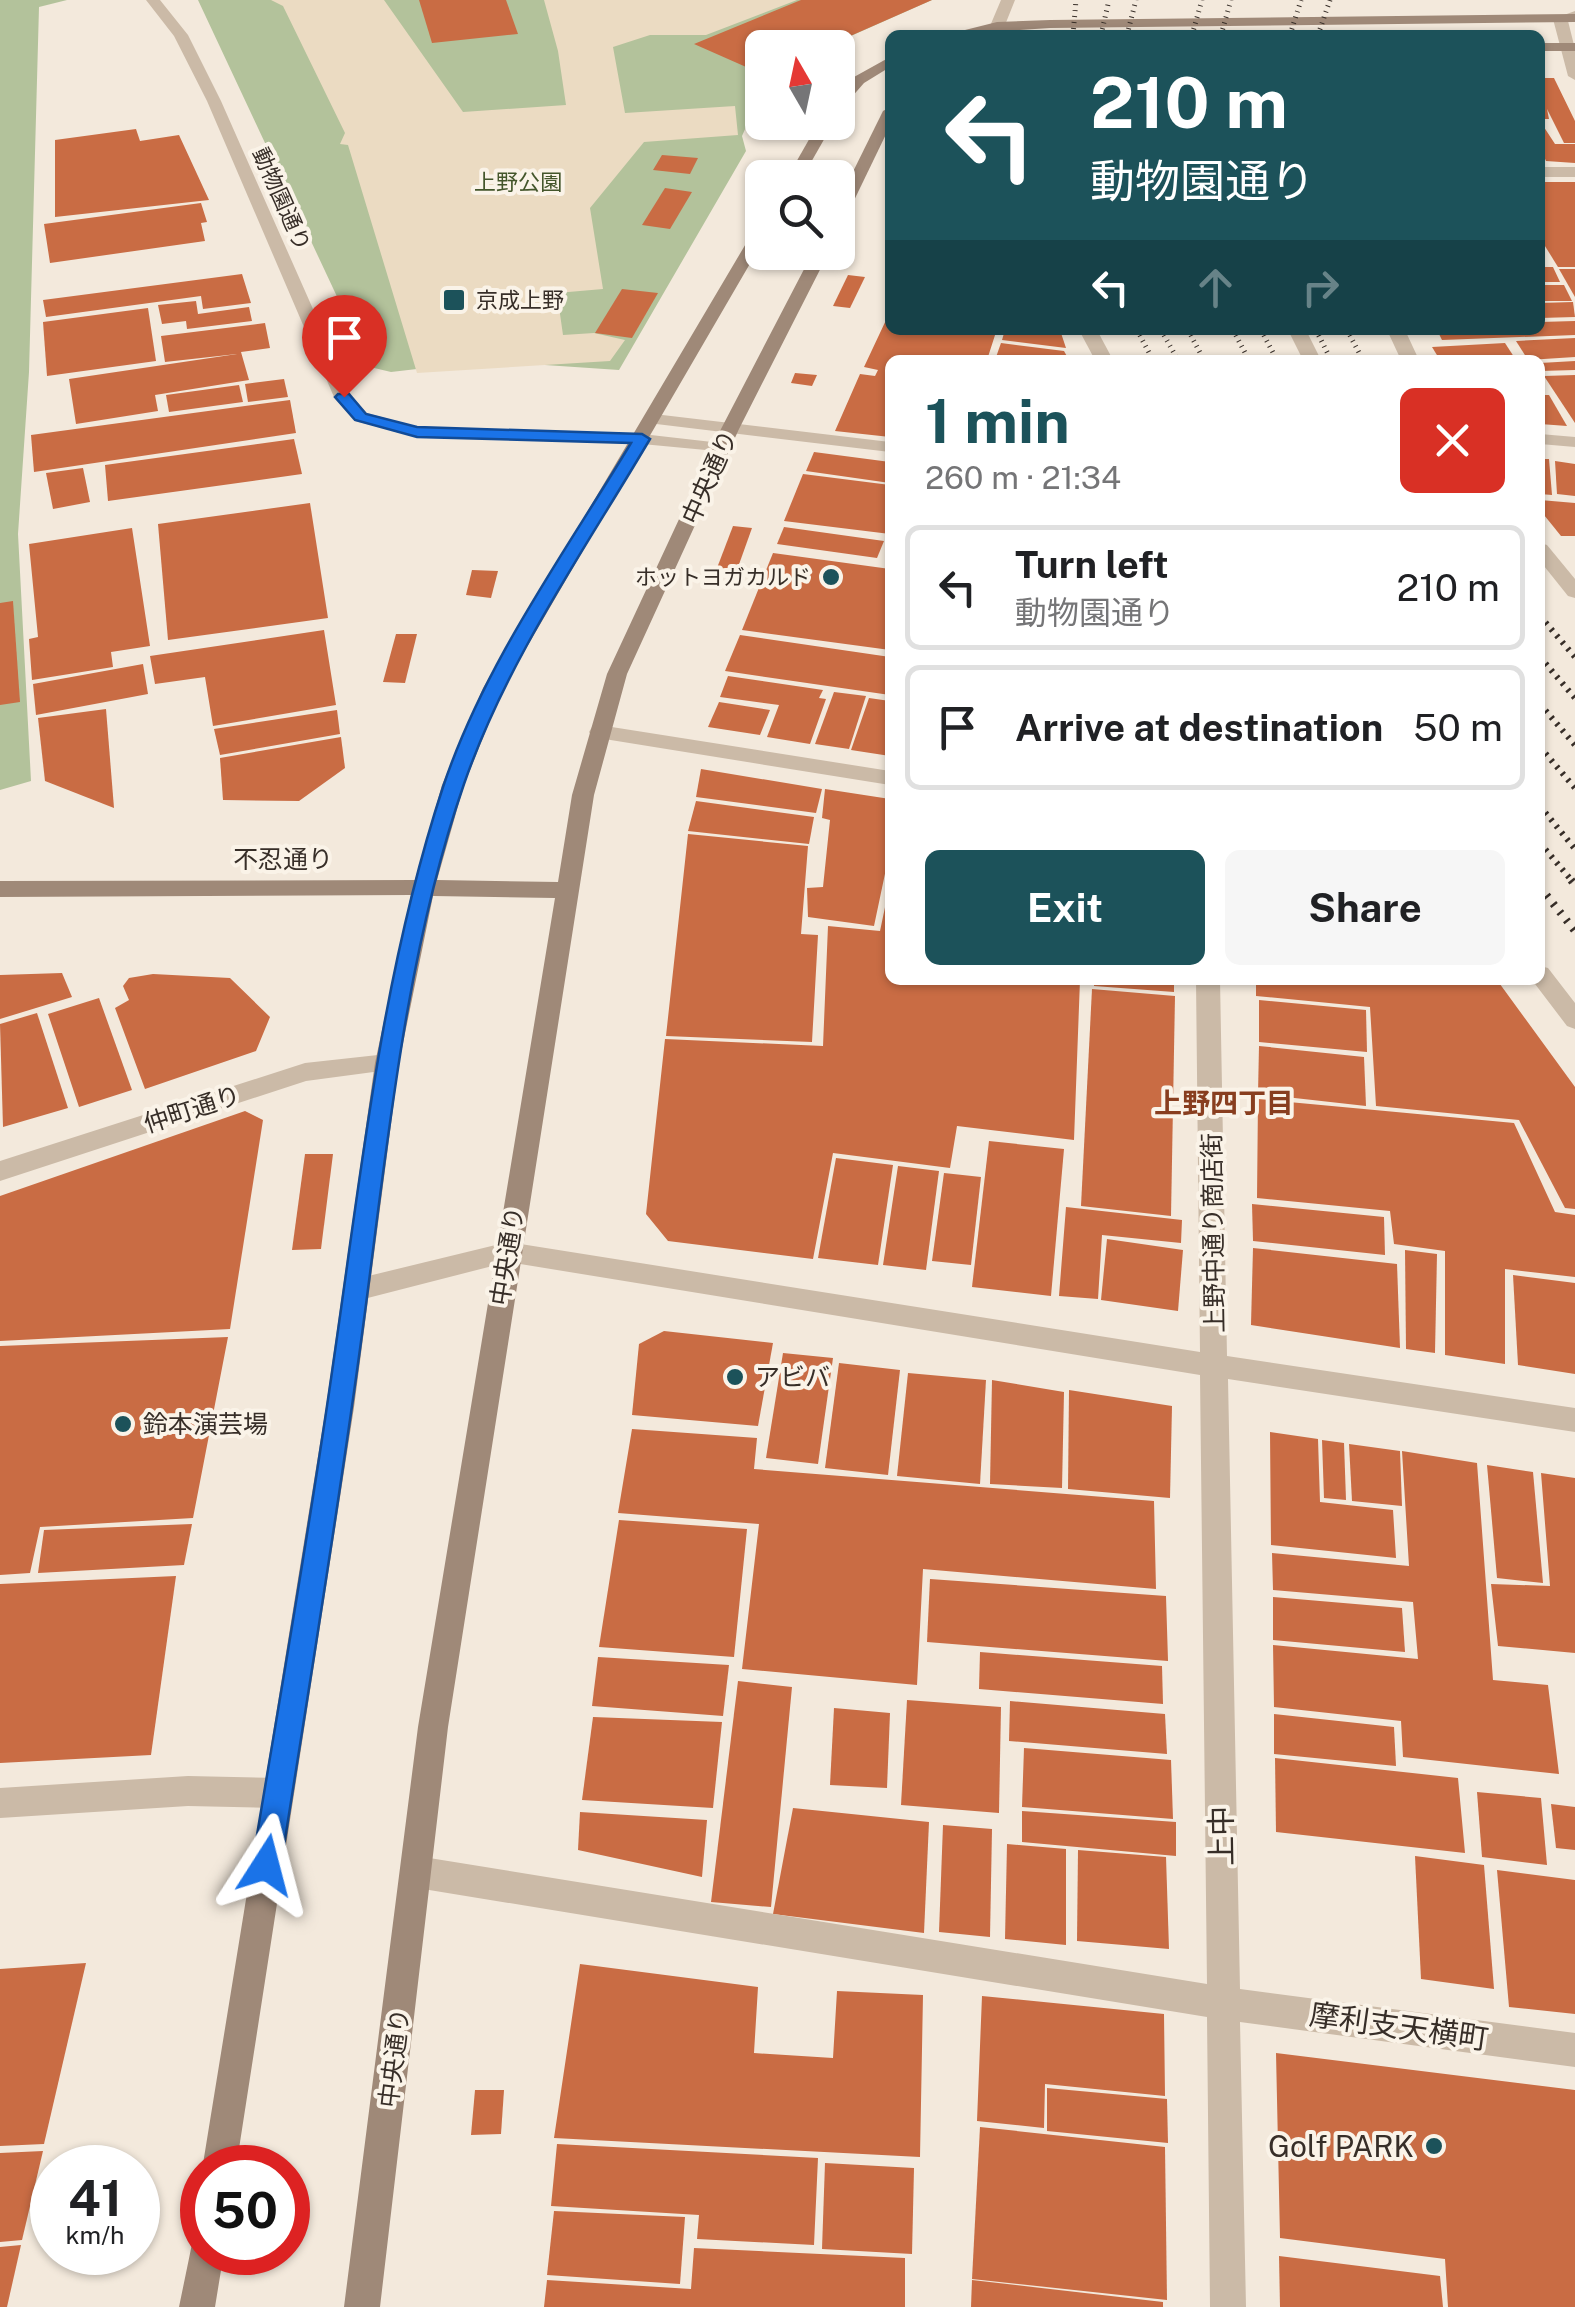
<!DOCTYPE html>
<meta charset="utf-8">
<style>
body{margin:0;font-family:"Public Sans","Noto Sans JP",sans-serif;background:#f6f6f6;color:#202124;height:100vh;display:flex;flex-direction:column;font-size:38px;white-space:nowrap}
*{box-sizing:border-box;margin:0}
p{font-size:32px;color:#757577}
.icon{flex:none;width:55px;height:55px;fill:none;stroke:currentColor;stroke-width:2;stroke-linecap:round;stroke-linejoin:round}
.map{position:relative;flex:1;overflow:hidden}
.panel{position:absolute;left:885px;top:355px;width:660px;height:630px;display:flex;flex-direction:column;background:#fff;border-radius:15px;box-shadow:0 2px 8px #0004}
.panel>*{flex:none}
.hud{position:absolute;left:885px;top:30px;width:660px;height:305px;border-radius:15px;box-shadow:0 2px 8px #0004;background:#1c525a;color:#fff;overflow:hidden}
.needle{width:65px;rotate:351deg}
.buttons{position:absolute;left:745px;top:30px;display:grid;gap:20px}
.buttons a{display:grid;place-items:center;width:110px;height:110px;border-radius:15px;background:#fff;box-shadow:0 2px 8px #0004;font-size:50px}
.speed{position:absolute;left:30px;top:2145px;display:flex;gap:20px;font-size:50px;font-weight:700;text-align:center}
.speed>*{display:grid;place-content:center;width:130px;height:130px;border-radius:50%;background:#fff;box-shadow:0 2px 8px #0004;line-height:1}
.speed small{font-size:25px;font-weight:400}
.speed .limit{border:15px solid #d22;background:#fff;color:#111}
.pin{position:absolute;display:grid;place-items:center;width:85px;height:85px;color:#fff;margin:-102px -42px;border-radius:50% 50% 50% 0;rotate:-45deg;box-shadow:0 0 10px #0007}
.pin .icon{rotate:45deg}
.me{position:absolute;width:110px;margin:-55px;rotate:9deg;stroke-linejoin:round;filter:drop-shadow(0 0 8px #0008)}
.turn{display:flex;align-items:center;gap:35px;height:210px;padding:0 40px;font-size:45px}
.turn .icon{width:130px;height:130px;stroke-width:2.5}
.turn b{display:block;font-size:70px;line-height:85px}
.lanes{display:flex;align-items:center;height:95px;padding:0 40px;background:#0003;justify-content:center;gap:50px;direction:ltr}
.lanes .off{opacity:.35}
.round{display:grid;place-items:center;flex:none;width:105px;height:105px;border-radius:15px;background:#f6f6f6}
.headline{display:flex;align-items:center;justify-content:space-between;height:170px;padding:0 40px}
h1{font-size:60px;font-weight:700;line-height:75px;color:#1c525a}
.action{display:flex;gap:20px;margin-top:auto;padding:20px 40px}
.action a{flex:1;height:115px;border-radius:15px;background:#1c525a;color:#fff;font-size:40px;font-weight:700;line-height:115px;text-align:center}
.action a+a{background:#f6f6f6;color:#202124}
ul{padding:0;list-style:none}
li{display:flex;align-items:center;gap:30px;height:125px;margin:0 20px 15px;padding:0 20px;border:5px solid #e0e0e0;border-radius:15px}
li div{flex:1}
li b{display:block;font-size:38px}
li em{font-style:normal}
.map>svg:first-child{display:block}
</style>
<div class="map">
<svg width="1575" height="2307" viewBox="0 0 1575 2307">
<rect width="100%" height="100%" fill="#f3e9dc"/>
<g fill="#b3c29b">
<polygon points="0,0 67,0 39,7 29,372 18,534 31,781 0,790"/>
<polygon points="198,0 932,0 826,47 762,48 762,91 742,136 746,151 619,370 486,361 391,372 370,367"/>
</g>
<polygon fill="#ebdbc2" points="271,0 384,0 463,112 566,105 558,51 544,0 797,0 706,35 650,35 613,47 625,113 735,106 738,135 644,142 590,208 603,289 557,293 563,335 594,333 625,340 610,361 417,373 348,145 340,144 345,133 283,6"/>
<g fill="#c96c44">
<polygon points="419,0 506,0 518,34 432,43"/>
<polygon points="801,0 932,0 823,48 762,48 762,74 694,44"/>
<polygon points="1540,78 1554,78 1575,121 1575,143 1564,143 1547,109 1549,119 1540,119"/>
<polygon points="1540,121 1555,144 1575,144 1575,163 1546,161 1540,148"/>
<polygon points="136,129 140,141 179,135 209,200 55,217 55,140"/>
<polygon points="662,155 698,158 690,174 653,170"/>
<polygon points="1540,182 1575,182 1575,267 1558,267 1540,238"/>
<polygon points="665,188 692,192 670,229 642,225"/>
<polygon points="201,203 207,222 201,223 205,241 50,263 44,224"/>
<polygon points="1540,267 1553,267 1560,282 1540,282"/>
<polygon points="1559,269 1575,269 1575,297"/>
<polygon points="242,274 251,303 203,309 201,296 46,317 43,300"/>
<polygon points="848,275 865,277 850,308 833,306"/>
<polygon points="1540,285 1564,285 1572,301 1540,301"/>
<polygon points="622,289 658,293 632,338 595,333"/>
<polygon points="196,301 198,314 249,307 252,321 187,329 186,321 162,324 158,305"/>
<polygon points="1573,302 1575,317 1540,318 1540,303"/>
<polygon points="148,308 156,361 47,376 43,322"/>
<polygon points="887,318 890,318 890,330 996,332 987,360 890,360 890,437 835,431 860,374 875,376 878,370 864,367"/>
<polygon points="1575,321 1575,335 1442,340 1437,330 1540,330 1540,322"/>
<polygon points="265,323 270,348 241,352 249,380 155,395 158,411 76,424 69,379 237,354 165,362 161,336"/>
<polygon points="1005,330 1060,330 1066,348 1002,340"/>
<polygon points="1575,338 1575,357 1528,360 1516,341"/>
<polygon points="1001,343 1064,351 1069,360 995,360"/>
<polygon points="1505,343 1516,360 1440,360 1432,347"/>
<polygon points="1575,361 1575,370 1540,371 1540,363"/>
<polygon points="795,373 817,375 812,386 791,383"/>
<polygon points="1575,375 1575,423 1544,376"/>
<polygon points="284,379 288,397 248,402 245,384"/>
<polygon points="239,385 243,402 169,412 166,395"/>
<polygon points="1540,395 1549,395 1567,426 1540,424"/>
<polygon points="290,400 296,433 34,472 31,435"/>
<polygon points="294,439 302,474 108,501 105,465"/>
<polygon points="814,452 890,462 890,483 806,471"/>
<polygon points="1540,459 1549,459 1552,495 1540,494"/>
<polygon points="1555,461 1575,464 1575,496 1557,494"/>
<polygon points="83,468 90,502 53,509 46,473"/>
<polygon points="803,474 890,485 890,534 784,521"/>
<polygon points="1540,500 1575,503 1575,536 1561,536 1540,510"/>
<polygon points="310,503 328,618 168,640 158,524"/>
<polygon points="733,526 752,528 737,570 717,568"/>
<polygon points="784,527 884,541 877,558 777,544"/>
<polygon points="132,528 150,646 111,652 113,667 32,680 29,639 38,637 29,544"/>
<polygon points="773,553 890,569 890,650 742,630"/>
<polygon points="472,570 498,571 491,598 466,595"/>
<polygon points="13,601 20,702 0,705 0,603"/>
<polygon points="324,630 336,705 213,726 205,677 155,684 150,656"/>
<polygon points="396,634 417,634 405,683 383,682"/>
<polygon points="740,635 890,657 890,695 725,671"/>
<polygon points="143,664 148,694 36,715 33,684"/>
<polygon points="728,676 823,690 819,698 826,699 810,744 767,737 779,705 720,697"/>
<polygon points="834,692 866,696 849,749 815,744"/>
<polygon points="869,698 890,701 890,756 851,750"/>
<polygon points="719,702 770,710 760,735 708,727"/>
<polygon points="106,709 114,808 45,781 38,718"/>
<polygon points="337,710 340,734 220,755 214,729"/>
<polygon points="341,737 345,768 299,801 223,800 220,758"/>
<polygon points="701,769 822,789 816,813 696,797"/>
<polygon points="825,789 890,799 890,850 874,926 808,917 807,888 823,887 830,820 822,818"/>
<polygon points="696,801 814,817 809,844 688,831"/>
<polygon points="688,834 808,846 801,934 818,935 812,1042 666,1036"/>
<polygon points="888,893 890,980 1080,980 1074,1140 957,1126 950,1168 833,1153 813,1259 668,1241 646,1214 665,1039 823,1046 828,926 880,931"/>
<polygon points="62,973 72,997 0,1019 0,975"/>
<polygon points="153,974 230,978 270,1017 256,1051 145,1089 115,1008 129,1000 123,986 129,978"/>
<polygon points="1094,980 1174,980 1174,992 1094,986"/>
<polygon points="1256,980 1497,980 1575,1087 1575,1209 1565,1208 1519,1120 1376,1106 1370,1007 1256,996"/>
<polygon points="1092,989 1175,996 1171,1216 1081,1206"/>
<polygon points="99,998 132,1090 79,1107 48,1014"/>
<polygon points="1259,1000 1366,1010 1367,1052 1259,1042"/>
<polygon points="37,1013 68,1108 3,1127 0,1024"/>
<polygon points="1259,1046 1364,1057 1366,1106 1258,1094"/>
<polygon points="1258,1099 1514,1123 1555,1212 1575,1215 1575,1277 1505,1269 1505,1364 1445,1355 1445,1251 1394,1244 1390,1211 1257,1198"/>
<polygon points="245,1111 263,1120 230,1329 0,1341 0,1196"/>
<polygon points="989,1141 1064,1149 1051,1296 972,1287"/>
<polygon points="305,1154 333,1154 321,1249 292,1250"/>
<polygon points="836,1158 893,1165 878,1265 818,1258"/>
<polygon points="898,1166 939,1171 926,1270 883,1265"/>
<polygon points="944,1173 981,1177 971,1265 932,1261"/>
<polygon points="1252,1204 1384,1217 1385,1255 1253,1241"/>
<polygon points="1066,1207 1182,1220 1181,1243 1102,1235 1098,1299 1059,1296"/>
<polygon points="1107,1239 1183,1250 1178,1311 1101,1300"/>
<polygon points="1253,1248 1397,1264 1400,1348 1251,1325"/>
<polygon points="1405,1250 1437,1254 1435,1353 1406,1349"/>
<polygon points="1513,1275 1575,1283 1575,1374 1518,1365"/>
<polygon points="664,1331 773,1343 758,1426 632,1415 639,1344"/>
<polygon points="228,1337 193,1518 40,1527 30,1573 0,1575 0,1346"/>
<polygon points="783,1353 833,1358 818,1464 766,1458"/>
<polygon points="839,1363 900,1370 888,1475 825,1468"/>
<polygon points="908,1373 986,1380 980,1484 897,1476"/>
<polygon points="992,1380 1064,1392 1062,1488 990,1484"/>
<polygon points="1069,1390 1172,1406 1170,1498 1068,1489"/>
<polygon points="632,1429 757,1438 754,1469 1154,1501 1156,1589 923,1569 917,1685 742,1669 759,1524 618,1513"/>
<polygon points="1270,1432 1318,1439 1320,1502 1393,1510 1396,1558 1271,1545"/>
<polygon points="1322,1440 1344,1443 1346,1500 1324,1498"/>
<polygon points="1349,1444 1400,1451 1402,1506 1352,1501"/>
<polygon points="1402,1451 1477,1463 1493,1680 1548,1685 1559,1774 1403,1757 1401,1721 1274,1707 1273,1645 1418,1659 1413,1602 1273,1590 1272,1553 1409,1566"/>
<polygon points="1487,1465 1533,1472 1543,1583 1497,1578"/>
<polygon points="1541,1473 1575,1478 1575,1653 1498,1646 1491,1584 1550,1586"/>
<polygon points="619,1520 747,1529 734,1657 599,1647"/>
<polygon points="192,1524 184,1565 38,1573 44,1530"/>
<polygon points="176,1576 151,1755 0,1763 0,1584"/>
<polygon points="930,1579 1166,1596 1168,1661 927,1642"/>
<polygon points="1273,1597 1402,1608 1405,1652 1273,1640"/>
<polygon points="980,1652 1162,1666 1163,1704 979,1689"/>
<polygon points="598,1657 729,1665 723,1716 592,1706"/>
<polygon points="738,1681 792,1687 771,1907 711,1902"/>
<polygon points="907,1700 1001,1707 999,1813 901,1805"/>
<polygon points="1010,1701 1165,1714 1167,1754 1009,1741"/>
<polygon points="834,1708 890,1713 887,1788 830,1785"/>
<polygon points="1274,1714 1394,1727 1396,1766 1274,1754"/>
<polygon points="593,1717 722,1722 713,1808 582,1800"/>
<polygon points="1024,1748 1171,1760 1173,1819 1022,1807"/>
<polygon points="1275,1758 1458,1778 1465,1853 1276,1832"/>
<polygon points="1477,1792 1541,1798 1547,1865 1482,1857"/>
<polygon points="1551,1804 1575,1807 1575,1850 1556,1848"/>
<polygon points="793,1808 929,1822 924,1933 773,1914"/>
<polygon points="1022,1811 1176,1822 1176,1856 1022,1842"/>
<polygon points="580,1812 707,1820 702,1877 578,1850"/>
<polygon points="943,1825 992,1829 990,1937 939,1932"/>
<polygon points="1007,1844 1066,1849 1066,1945 1005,1939"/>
<polygon points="1078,1850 1166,1857 1169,1949 1077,1941"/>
<polygon points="1415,1856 1484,1865 1494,1989 1421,1979"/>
<polygon points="1497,1870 1575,1880 1575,2014 1509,2007"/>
<polygon points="86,1963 44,2144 0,2146 0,1969"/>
<polygon points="580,1964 758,1987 754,2053 833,2058 837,1991 923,1995 920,2157 554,2138"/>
<polygon points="982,1996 1164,2014 1165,2096 1045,2084 1044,2128 977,2121"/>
<polygon points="1276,2053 1575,2090 1575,2307 1448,2307 1445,2259 1280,2238"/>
<polygon points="1047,2088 1167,2099 1168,2143 1047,2131"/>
<polygon points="475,2090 504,2090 501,2134 471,2135"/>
<polygon points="980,2127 1165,2147 1167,2300 972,2279"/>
<polygon points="557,2144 818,2158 814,2245 697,2239 699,2215 551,2206"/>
<polygon points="43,2151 22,2240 0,2242 0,2153"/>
<polygon points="825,2163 914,2168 912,2254 822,2249"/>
<polygon points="554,2211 685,2217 680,2284 547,2275"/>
<polygon points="21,2245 7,2307 0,2307 0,2247"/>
<polygon points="694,2248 905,2258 905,2307 544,2307 547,2280 691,2289"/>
<polygon points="1279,2256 1440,2276 1443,2307 1280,2307"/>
<polygon points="972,2280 1163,2302 1163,2307 971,2307"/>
</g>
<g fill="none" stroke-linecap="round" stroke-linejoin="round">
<g fill="#cbbaa7" fill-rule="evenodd">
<polygon points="1001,0 1015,0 1005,25 1019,35 1002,35 990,26"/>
<polygon points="1575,11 1575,19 1568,21 1575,49 1575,80 1568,76 1553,19"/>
<rect x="1540" y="167" width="35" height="10"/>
<polygon points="1079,330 1097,330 1113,360 1095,360"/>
<polygon points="1288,330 1306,330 1321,360 1303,360"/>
<polygon points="1387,330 1405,330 1419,360 1401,360"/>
<polygon points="654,414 890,442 890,452 648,423 645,419"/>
<polygon points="1540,434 1575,437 1575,447 1540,444"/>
<polygon points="1540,543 1547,545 1575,579 1575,598 1568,596 1540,561"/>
<polygon points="599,725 890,771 890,785 592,737 589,732 592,727"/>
<polygon points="1540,966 1548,968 1575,1003 1575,1029 1567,1026 1532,980 1540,980"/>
<polygon points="1196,980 1220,980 1227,1356 1575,1408 1575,1432 1228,1379 1240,1989 1575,2033 1575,2067 1240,2022 1246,2307 1210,2307 1207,2017 417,1888 406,1883 401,1872 406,1861 417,1856 1207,1984 1200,1375 508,1262 356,1301 347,1298 343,1290 347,1282 356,1279 508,1242 1200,1352"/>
<polygon points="387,1054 396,1057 399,1063 396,1069 306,1081 0,1181 0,1161 305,1063"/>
<polygon points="188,1776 278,1778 289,1782 294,1793 289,1804 278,1808 188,1806 0,1818 0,1788"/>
</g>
<polygon fill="#cbbaa7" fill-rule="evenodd" points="146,0 160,0 188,35 221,101 351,395 367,413 417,427 642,434 721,443 727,444 727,452 642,444 417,437 355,421 334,397 207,101 174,36"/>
<g fill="#9f8978" fill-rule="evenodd">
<polygon points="1575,14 1575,22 1050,28 945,35 997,22 1050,20"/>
<rect x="1540" y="43" width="35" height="8"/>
<polygon points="890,57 890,67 864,83 843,107 838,108 838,95 854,77"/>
<polygon points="890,107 890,126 846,217 838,222 838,202 883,111"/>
<polygon points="819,122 834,122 802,178 787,178"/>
<polygon points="762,225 762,243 503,688 464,785 437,880 558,882 572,795 607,674 721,429 813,252 829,252 739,429 627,674 594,795 448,1727 380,2307 344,2307 418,1727 555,898 433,896 399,1063 354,1407 236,2168 202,2170 326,1407 375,1063 411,895 0,897 0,881 415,880 442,785 483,688 754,230"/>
<polygon points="202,2236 202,2252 224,2252 215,2307 179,2307 193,2239"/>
</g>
<g stroke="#372e28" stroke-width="5" stroke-dasharray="1 5" stroke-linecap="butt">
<polyline points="1073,35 1076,0"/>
<polyline points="1101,35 1109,0"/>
<polyline points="1127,35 1136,0"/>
<polyline points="1192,35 1202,0"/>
<polyline points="1221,35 1231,0"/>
<polyline points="1290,35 1301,0"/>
<polyline points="1318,35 1330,0"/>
<polyline points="1137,330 1153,360"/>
<polyline points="1161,330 1178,360"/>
<polyline points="1188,330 1204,360"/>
<polyline points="1233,330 1249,360"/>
<polyline points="1261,330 1277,360"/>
<polyline points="1316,330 1331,360"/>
<polyline points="1347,330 1363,360"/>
</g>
<g stroke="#372e28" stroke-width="6" stroke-dasharray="2.5 6" stroke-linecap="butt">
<polyline points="1540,616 1575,657"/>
<polyline points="1540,657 1575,698"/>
<polyline points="1540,704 1575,745"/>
<polyline points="1540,747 1575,788"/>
<polyline points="1540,806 1575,849"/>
<polyline points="1540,843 1573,882"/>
</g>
<g stroke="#372e28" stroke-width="8" stroke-dasharray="2.5 8" stroke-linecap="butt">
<polyline points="1571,880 1575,885"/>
<polyline points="1540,887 1575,931"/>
</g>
</g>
<path fill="#1a73e8" stroke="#114b97" stroke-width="2.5" d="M 338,394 L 349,394 L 366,414 L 417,427 L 642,434 L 650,439 C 584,551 507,660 464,784 C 405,954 387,1149 363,1327 C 339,1507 309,1686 281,1865 L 277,1875 L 266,1879 L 256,1875 L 252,1865 C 280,1696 310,1528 334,1358 C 362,1167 382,972 443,787 C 484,664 564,554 631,443 L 417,437 L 355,420 L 335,397 Z"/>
<g fill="#1c525a" stroke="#faf3e8" stroke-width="4">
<rect x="442" y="288" width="24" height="24" rx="5"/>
<circle cx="831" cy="577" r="10"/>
<circle cx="735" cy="1377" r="10"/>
<circle cx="123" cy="1424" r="10"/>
<circle cx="1434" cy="2146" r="10"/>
</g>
<g text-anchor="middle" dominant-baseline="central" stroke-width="8" stroke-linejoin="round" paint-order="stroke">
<g font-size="22" fill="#44562b" stroke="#faf3e8">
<text x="518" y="182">上野公園</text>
</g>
<g font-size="22" fill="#372e28" stroke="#faf3e8">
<text transform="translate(282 199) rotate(66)">動物園通り</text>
</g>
<g font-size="22" fill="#372e28" stroke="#faf3e8" text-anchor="start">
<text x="476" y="300">京成上野</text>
<text x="811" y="577" text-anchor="end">ホットヨガカルド</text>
</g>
<g font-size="25" fill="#372e28" stroke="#faf3e8">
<text transform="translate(709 477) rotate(-66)">中央通り</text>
<text x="283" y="859">不忍通り</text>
<text transform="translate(192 1109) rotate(-18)">仲町通り</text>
<text transform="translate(1213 1233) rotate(-91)">上野中通り商店街</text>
<text transform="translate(507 1256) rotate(-81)">中央通り</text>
<text transform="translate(394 2058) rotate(-83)">中央通り</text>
</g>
<g font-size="25" fill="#372e28" stroke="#faf3e8" text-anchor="start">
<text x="755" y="1377">アビバ</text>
<text x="143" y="1424">鈴本演芸場</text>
</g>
<g font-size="28" font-weight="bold" fill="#883e1f" stroke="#faf3e8">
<text x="1224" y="1102">上野四丁目</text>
</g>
<g font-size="30" fill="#372e28" stroke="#faf3e8">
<text transform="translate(1221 1836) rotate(-91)">上中</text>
<text transform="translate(1399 2026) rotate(8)">摩利支天横町</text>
</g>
<g font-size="30" fill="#372e28" stroke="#faf3e8" text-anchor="end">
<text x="1414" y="2146">Golf PARK</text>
</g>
</g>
</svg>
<div class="buttons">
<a><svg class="needle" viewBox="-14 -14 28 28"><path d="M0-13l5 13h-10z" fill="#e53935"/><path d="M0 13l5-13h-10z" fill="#757577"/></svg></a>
<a><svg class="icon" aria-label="search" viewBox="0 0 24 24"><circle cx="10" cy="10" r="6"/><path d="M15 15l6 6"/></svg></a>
</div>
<div class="speed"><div>41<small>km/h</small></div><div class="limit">50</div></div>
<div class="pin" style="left:344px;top:397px;background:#d93025"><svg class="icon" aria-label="arrive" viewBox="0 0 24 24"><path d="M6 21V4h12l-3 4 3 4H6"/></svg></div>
<svg class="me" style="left:266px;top:1865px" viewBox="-20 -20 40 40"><path d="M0-17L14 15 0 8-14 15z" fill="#1a73e8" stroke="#fff" stroke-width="4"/></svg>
<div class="hud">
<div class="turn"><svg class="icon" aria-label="left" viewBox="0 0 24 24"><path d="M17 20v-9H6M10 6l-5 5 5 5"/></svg><div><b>210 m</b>動物園通り</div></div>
<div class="lanes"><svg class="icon" aria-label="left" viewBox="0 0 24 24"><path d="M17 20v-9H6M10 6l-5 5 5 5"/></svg><svg class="icon off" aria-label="ahead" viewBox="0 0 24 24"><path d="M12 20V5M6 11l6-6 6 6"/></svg><svg class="icon off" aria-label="right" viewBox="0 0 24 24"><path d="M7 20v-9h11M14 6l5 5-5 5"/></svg></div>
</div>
<section class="panel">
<div class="headline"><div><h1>1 min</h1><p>260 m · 21:34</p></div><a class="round" style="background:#d93025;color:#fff"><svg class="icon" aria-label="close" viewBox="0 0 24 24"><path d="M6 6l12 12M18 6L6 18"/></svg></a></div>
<ul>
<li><svg class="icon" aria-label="left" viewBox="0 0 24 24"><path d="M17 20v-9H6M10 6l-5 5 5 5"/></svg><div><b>Turn left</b><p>動物園通り</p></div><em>210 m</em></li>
<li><svg class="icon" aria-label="arrive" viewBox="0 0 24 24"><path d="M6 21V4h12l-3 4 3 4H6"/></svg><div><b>Arrive at destination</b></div><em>50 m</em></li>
</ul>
<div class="action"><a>Exit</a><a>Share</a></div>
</section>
</div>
